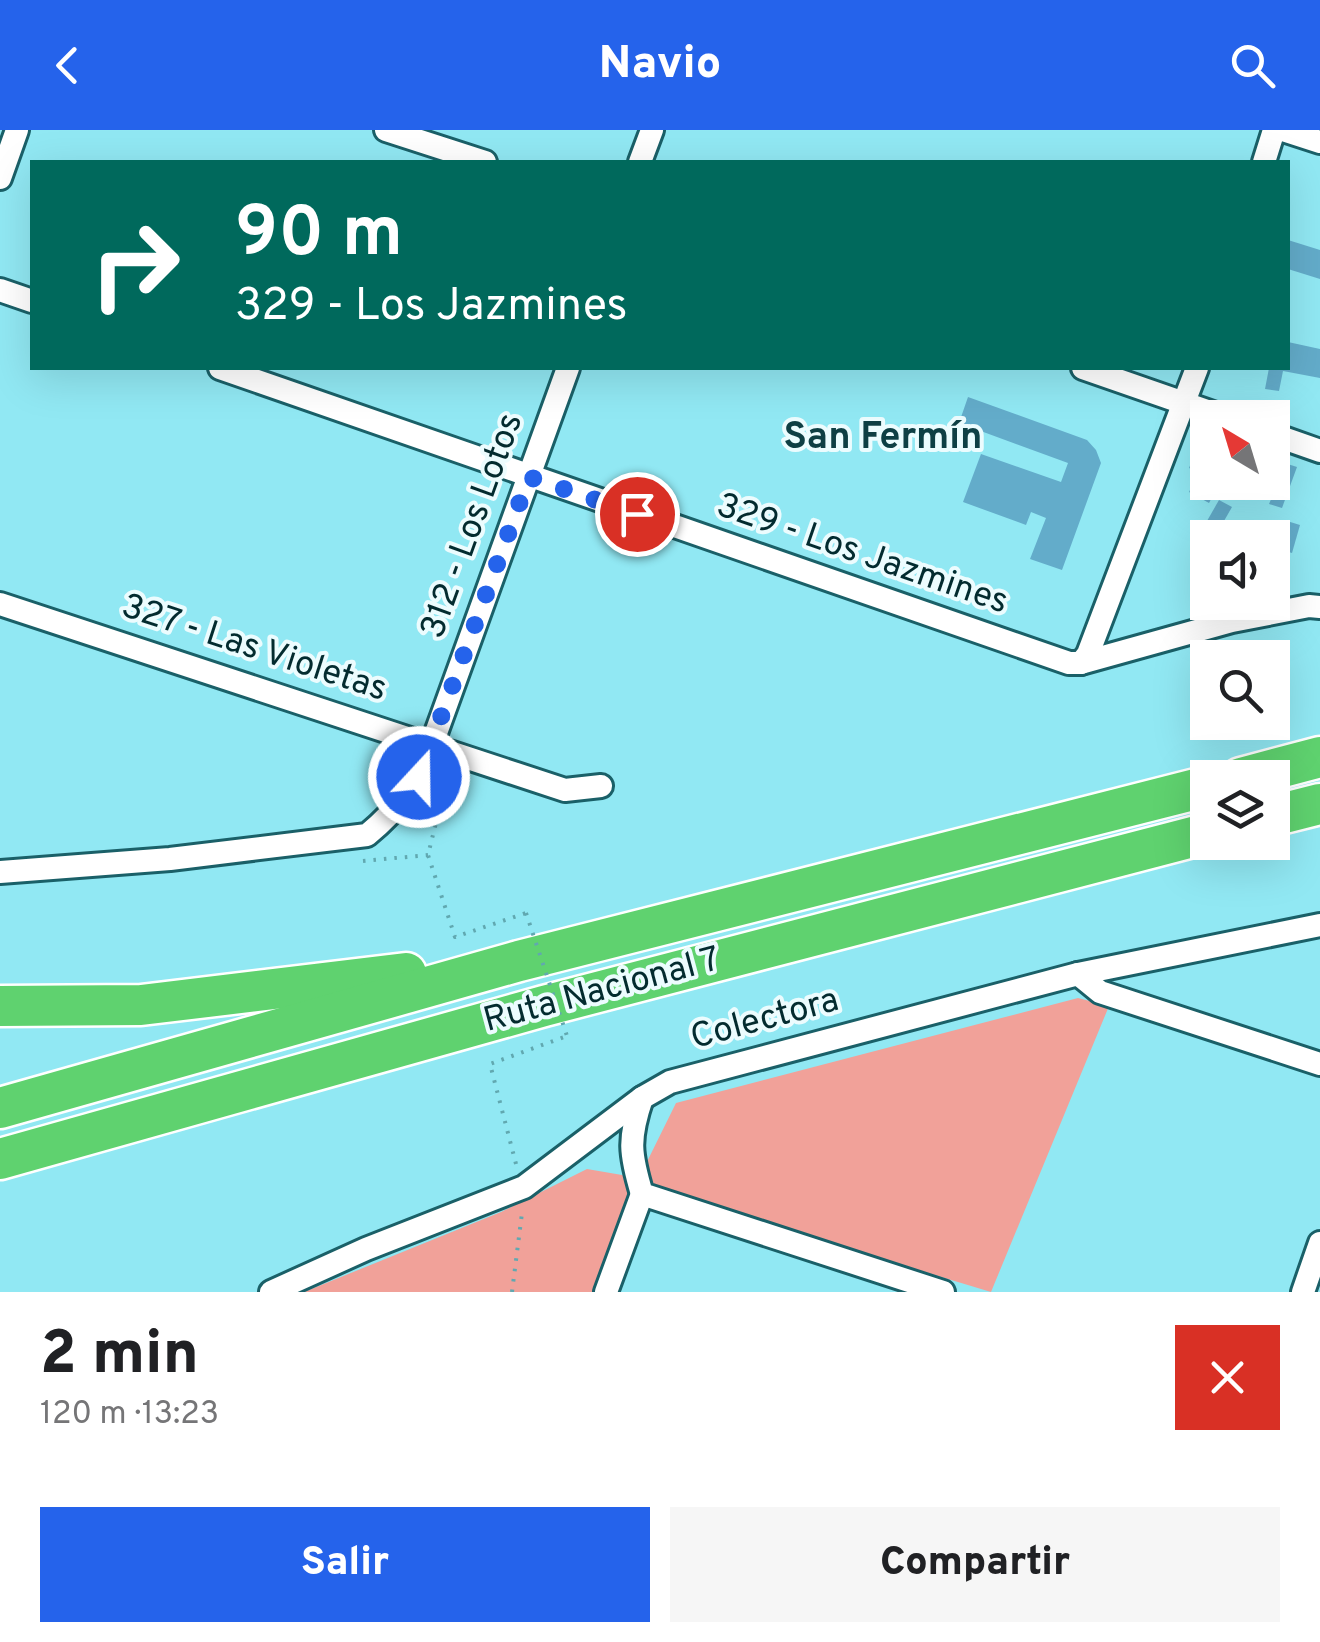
<!DOCTYPE html>
<html lang="es">
<meta charset="utf-8">
<style>
body{margin:0;font-family:Overpass,sans-serif;background:#f6f6f6;color:#202124;height:100vh;display:flex;flex-direction:column;font-size:38px;white-space:nowrap}
*{box-sizing:border-box;margin:0}
p{font-size:32px;color:#757577}
.icon{flex:none;width:55px;height:55px;fill:none;stroke:currentColor;stroke-width:2;stroke-linecap:round;stroke-linejoin:round}
.map{position:relative;height:1162px;overflow:hidden}
.details{display:flex;flex-direction:column;background:#fff;flex:1}
.details>*{flex:none}
.top-card{position:absolute;left:30px;top:30px;width:1260px;height:210px;border-radius:0px;box-shadow:0 10px 40px #0002;background:#00695c;color:#fff;overflow:hidden}
.needle{width:65px;rotate:322deg}
.controls{position:absolute;left:1190px;top:270px;display:grid;gap:20px}
.controls a{display:grid;place-items:center;width:100px;height:100px;border-radius:0px;background:#fff;box-shadow:0 10px 40px #0002;font-size:50px}
.pin{position:absolute;display:grid;place-items:center;width:85px;height:85px;color:#fff;margin:-42px;border:5px solid #fff;border-radius:50%;box-shadow:0 2px 10px #0007}
.me{position:absolute;width:110px;margin:-55px;rotate:21deg;stroke-linejoin:round;filter:drop-shadow(0 0 8px #0008)}
.turn{display:flex;align-items:center;gap:35px;height:210px;padding:0 40px;font-size:45px}
.turn .icon{width:130px;height:130px;stroke-width:2.5}
.turn b{display:block;font-size:70px;line-height:85px}
.round{display:grid;place-items:center;flex:none;width:105px;height:105px;border-radius:0px;background:#f6f6f6}
.overview{display:flex;align-items:center;justify-content:space-between;height:170px;padding:0 40px}
h1{font-size:60px;font-weight:800;line-height:75px}
.primary-button{display:flex;gap:20px;margin-top:auto;padding:20px 40px}
.primary-button a{flex:1;height:115px;border-radius:0px;background:#2563eb;color:#fff;font-size:40px;font-weight:800;line-height:115px;text-align:center}
.primary-button a+a{background:#f6f6f6;color:#202124}
header{display:flex;justify-content:space-between;align-items:center;height:130px;padding:0 40px;background:#2563eb;color:#fff;font-size:45px;font-weight:800}
.map>svg:first-child{display:block}
</style>
<header><svg class="icon" aria-label="back" viewBox="0 0 24 24"><path d="M15 5l-7 7 7 7"/></svg>Navio<svg class="icon" aria-label="search" viewBox="0 0 24 24"><circle cx="10" cy="10" r="6"/><path d="M15 15l6 6"/></svg></header>
<div class="map">
<svg width="1320" height="1162" viewBox="0 0 1320 1162">
<rect width="100%" height="100%" fill="#91e8f3"/>
<polygon fill="#f1a199" points="1078,868 1109,876 991,1162 637,1055 598,1162 304,1162 501,1082 587,1039 622,1045 636,1054 676,973"/>
<g fill="#63acca">
<polygon points="1288,110 1320,120 1320,149 1288,139"/>
<polygon points="1288,212 1320,219 1320,248 1283,241 1279,261 1265,259 1269,238 1288,238"/>
<polygon points="968,267 1087,310 1096,320 1101,333 1062,440 1030,429 1046,388 1031,382 1026,395 963,372 981,324 1061,352 1068,333 959,293"/>
<polygon points="1201,309 1208,312 1208,346 1189,338"/>
<polygon points="1272,329 1297,337 1282,378 1269,374 1272,367 1258,362 1261,352 1272,352"/>
<polygon points="1195,350 1216,360 1209,373 1189,362"/>
<polygon points="1219,370 1232,377 1220,398 1207,391"/>
<polygon points="1287,391 1300,395 1292,423 1279,419"/>
</g>
<g fill="none" stroke-linecap="round" stroke-linejoin="round">
<g stroke="#1a6068" stroke-width="28">
<g id="street">
<polyline points="386,0 485,32"/>
<polyline points="1283,0 1320,12"/>
<polyline points="640,32 652,0"/>
<polyline points="1264,32 1274,0"/>
<polyline points="0,48 17,0"/>
<polyline points="0,160 32,171"/>
<polyline points="220,238 1069,533 1081,533 1232,491 1309,476 1320,477"/>
<polyline points="1083,238 1227,288"/>
<polyline points="1272,304 1320,321"/>
<polyline points="0,474 565,660 601,656"/>
<polyline points="1081,533 1088,524 1197,238"/>
<path d="M 0,742 L 170,729 L 367,705 C 399,679 417,652 432,614 L 568,238"/>
<polyline points="1078,844 1100,862 1320,934"/>
<path d="M 642,968 C 628,1009 630,1024 642,1064 L 943,1162"/>
<polyline points="271,1162 366,1119 524,1057 642,968 670,952 1078,844 1320,795"/>
<polyline points="606,1162 642,1064"/>
<polyline points="1303,1162 1320,1113"/>
</g>
</g>
<g stroke="#fff" stroke-width="45">
<g id="highway">
<polyline points="1241,648 1320,627"/>
<polyline points="1272,686 1320,674"/>
<polyline points="0,876 141,875 406,843"/>
<polyline points="0,978 519,831 1208,656"/>
<polyline points="0,1029 544,876 1208,703"/>
</g>
</g>
<g stroke="#61a8b0" stroke-width="4" stroke-dasharray="2.5 8" stroke-linecap="butt">
<polyline points="448,644 428,725 455,807 526,783"/>
<polyline points="363,731 428,725"/>
<polyline points="516,1034 490,934 567,906"/>
<polyline points="512,1162 522,1083"/>
</g>
<use href="#street" stroke="#fff" stroke-width="22"/>
<use href="#highway" stroke="#5fd26f" stroke-width="40"/>
<polyline stroke="#61a8b0" stroke-width="4" stroke-dasharray="2.5 8" stroke-linecap="butt" points="526,783 567,906"/>
</g>
<g fill="none" stroke-linecap="round" stroke-linejoin="round">
<polyline stroke="#2563eb" stroke-width="18" stroke-dasharray="0 32.4" points="419,647 529,347 637,384"/>
</g>
<g text-anchor="middle" dominant-baseline="central" stroke-width="8" stroke-linejoin="round" paint-order="stroke">
<g font-size="35" fill="#032b2f" stroke="#ecfcfe">
<text transform="translate(473 396) rotate(-70)">312 - Los Lotos</text>
<text transform="translate(862 425) rotate(19)">329 - Los Jazmines</text>
<text transform="translate(254 519) rotate(18)">327 - Las Violetas</text>
<text transform="translate(602 861) rotate(-15)">Ruta Nacional 7</text>
<text transform="translate(765 890) rotate(-15)">Colectora</text>
</g>
<g font-size="38" font-weight="bold" fill="#0e3f44" stroke="#ecfcfe">
<text x="883" y="308">San Fermín</text>
</g>
</g>
</svg>
<div class="controls">
<a><svg class="needle" viewBox="-14 -14 28 28"><path d="M0-13l5 13h-10z" fill="#e53935"/><path d="M0 13l5-13h-10z" fill="#757577"/></svg></a>
<a><svg class="icon" aria-label="sound" viewBox="0 0 24 24"><path d="M4 9h4l5-4v14l-5-4H4zM17 9q2 3 0 6"/></svg></a>
<a><svg class="icon" aria-label="search" viewBox="0 0 24 24"><circle cx="10" cy="10" r="6"/><path d="M15 15l6 6"/></svg></a>
<a><svg class="icon" aria-label="layers" viewBox="0 0 24 24"><path d="M12 4l9 5-9 5-9-5zM3 14l9 5 9-5"/></svg></a>
</div>
<div class="pin" style="left:637px;top:384px;background:#d93025"><svg class="icon" aria-label="arrive" viewBox="0 0 24 24"><path d="M6 21V4h12l-3 4 3 4H6"/></svg></div>
<svg class="me" style="left:419px;top:647px" viewBox="-20 -20 40 40"><circle r="17" fill="#2563eb" stroke="#fff" stroke-width="3"/><path d="M0-11L8 9 0 5-8 9z" fill="#fff"/></svg>
<div class="top-card">
<div class="turn"><svg class="icon" aria-label="right" viewBox="0 0 24 24"><path d="M7 20v-9h11M14 6l5 5-5 5"/></svg><div><b>90 m</b>329 - Los Jazmines</div></div>
</div>
</div>
<section class="details">
<div class="overview"><div><h1>2 min</h1><p>120 m · 13:23</p></div><a class="round" style="background:#d93025;color:#fff"><svg class="icon" aria-label="close" viewBox="0 0 24 24"><path d="M6 6l12 12M18 6L6 18"/></svg></a></div>
<div class="primary-button"><a>Salir</a><a>Compartir</a></div>
</section>
